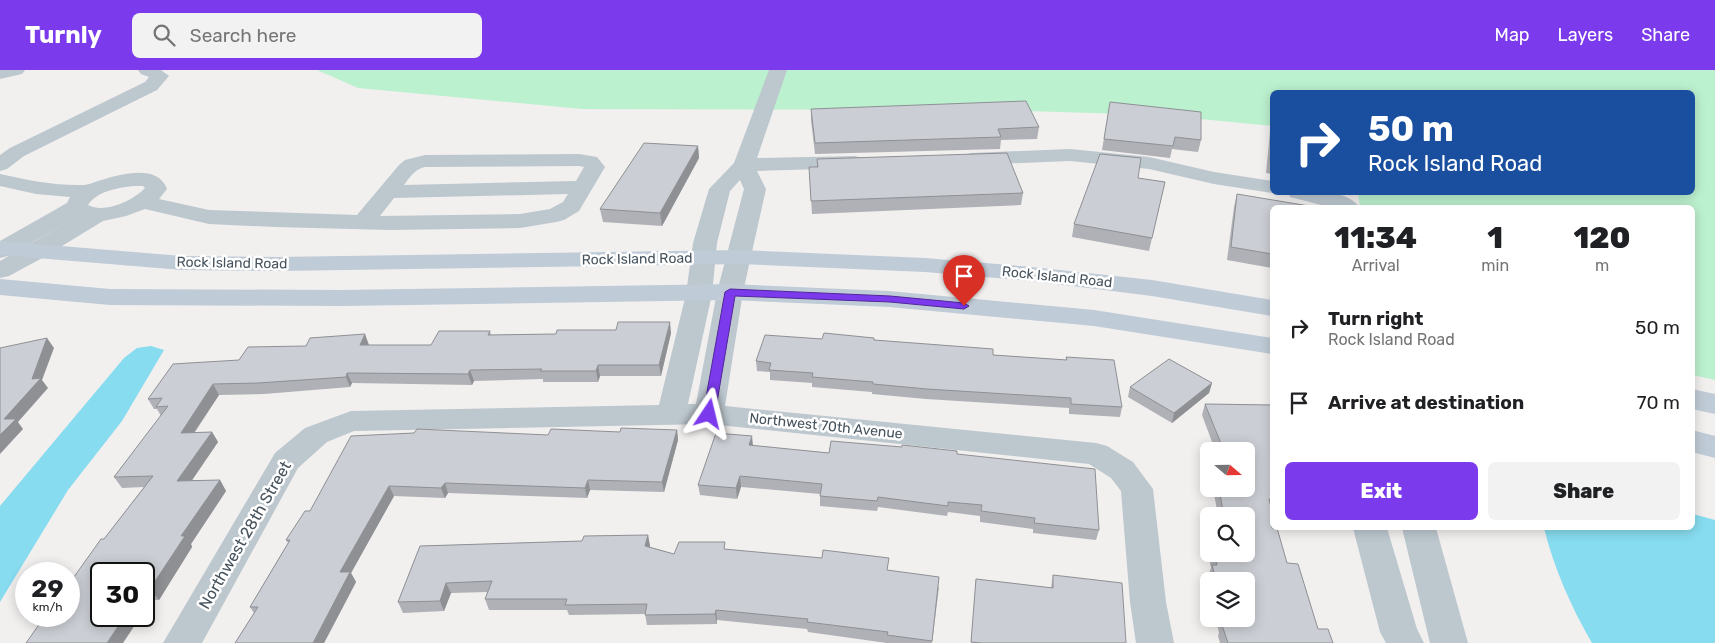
<!DOCTYPE html>
<style>
body{margin:0;font-family:Rubik,sans-serif;background:#f2f2f2;color:#202124;height:100vh;display:flex;flex-direction:column;font-size:19px;white-space:nowrap}
*{box-sizing:border-box;margin:0}
p{font-size:16px;color:#757577}
.icon{flex:none;width:28px;height:28px;fill:none;stroke:currentColor;stroke-width:2;stroke-linecap:round;stroke-linejoin:round}
.map{position:relative;flex:1;overflow:hidden}
.drawer{position:absolute;left:1270px;top:135px;width:425px;height:325px;display:flex;flex-direction:column;background:#fff;border-radius:8px;box-shadow:0 2px 12px #0003}
.drawer>*{flex:none}
.top-card{position:absolute;left:1270px;top:20px;width:425px;height:105px;border-radius:8px;box-shadow:0 2px 12px #0003;background:#1a4fa0;color:#fff;overflow:hidden}
.needle{width:32px;rotate:110deg}
.controls{position:absolute;left:1200px;top:372px;display:grid;gap:10px}
.controls a{display:grid;place-items:center;width:55px;height:55px;border-radius:8px;background:#fff;box-shadow:0 2px 12px #0003;font-size:25px}
.speed{position:absolute;left:15px;top:492px;display:flex;gap:10px;font-size:25px;font-weight:700;text-align:center}
.speed>*{display:grid;place-content:center;width:65px;height:65px;border-radius:50%;background:#fff;box-shadow:0 2px 12px #0003;line-height:1}
.speed small{font-size:12px;font-weight:400}
.speed .limit{border:2px solid #111;border-radius:8px;background:#fff;color:#111}
.pin{position:absolute;display:grid;place-items:center;width:42px;height:42px;color:#fff;margin:-51px -21px;border-radius:50% 50% 50% 0;rotate:-45deg;box-shadow:0 0 5px #0007}
.pin .icon{rotate:45deg}
.me{position:absolute;width:55px;margin:-28px;rotate:10deg;stroke-linejoin:round;filter:drop-shadow(0 0 4px #0008)}
.turn{display:flex;align-items:center;gap:18px;height:105px;padding:0 15px;font-size:22px}
.turn .icon{width:65px;height:65px;stroke-width:2.5}
.turn b{display:block;font-size:35px;line-height:42px}
.eta{display:flex;justify-content:space-evenly;align-items:center;height:85px;text-align:center}
.eta b{font-size:30px;font-weight:800;line-height:35px}
.button{display:flex;gap:10px;margin-top:auto;padding:10px 15px}
.button a{flex:1;height:58px;border-radius:8px;background:#7c3aed;color:#fff;font-size:20px;font-weight:800;line-height:58px;text-align:center}
.button a+a{background:#f2f2f2;color:#202124}
ul{padding:0;list-style:none}
li{display:flex;align-items:center;gap:15px;height:75px;padding:0 15px}
li div{flex:1}
li b{display:block;font-size:19px}
li em{font-style:normal}
header{display:flex;align-items:center;gap:30px;box-sizing:border-box;height:70px;padding:0 25px;background:#7c3aed;color:#fff}
header strong{font-size:24px}
nav{display:flex;gap:28px;margin-inline-start:auto;font-size:18px}
.search{width:350px;height:45px;background:#f2f2f2;display:flex;align-items:center;gap:12px;box-sizing:border-box;padding:0 18px;border-radius:8px;color:#757577;font-size:19px}
.map>svg:first-child{display:block}
</style>
<header>
<strong>Turnly</strong>
<div class="search"><svg class="icon" aria-label="search" viewBox="0 0 24 24"><circle cx="10" cy="10" r="6"/><path d="M15 15l6 6"/></svg>Search here</div>
<nav><a>Map</a><a>Layers</a><a>Share</a></nav>
</header>
<div class="map">
<svg width="1715" height="573" viewBox="0 0 1715 573">
<rect width="100%" height="100%" fill="#f2efef"/>
<polygon fill="#bcf1cf" points="317,0 1715,0 1715,310 1693,305 1692,138 1360,138 1358,123 1692,122 1692,22 1272,22 1272,56 1159,45 993,40 582,39 358,18"/>
<g fill="#87dcef">
<polygon points="151,276 164,280 122,351 68,420 0,532 0,436 124,288 137,278"/>
<path d="M 1693,444 L 1715,450 L 1715,573 L 1592,573 C 1571,537 1554,498 1544,458 L 1692,458 Z"/>
</g>
<g fill="none" stroke-linecap="round" stroke-linejoin="round">
<g fill="#bcc7ce" fill-rule="evenodd">
<polygon points="0,0 25,0 22,4 0,9"/>
<polygon points="138,0 161,0 169,6 157,20 24,86 7,99 0,101 0,85 10,78 145,12 149,7 141,4"/>
<path d="M 769,0 L 787,0 L 757,88 L 855,86 L 862,88 L 865,92 L 862,96 L 855,98 L 757,101 L 766,119 L 743,222 L 725,336 L 1096,373 L 1107,376 L 1133,392 L 1153,419 L 1166,532 L 1174,573 L 1136,573 L 1130,532 L 1121,421 L 1111,408 L 1089,394 L 709,354 L 354,361 L 327,372 L 298,398 L 202,573 L 163,573 L 275,383 L 305,358 L 351,341 L 659,335 L 686,224 L 693,173 L 709,119 L 734,93 ZM 740,110 L 744,119 L 717,222 L 696,334 L 688,334 L 712,224 L 717,173 L 730,121 Z"/>
<polygon points="1070,79 1149,87 1214,102 1272,111 1272,122 1276,122 1272,123 1214,114 1149,99 1070,91 971,95 964,93 961,89 964,85 971,83"/>
<path d="M 579,84 L 597,87 L 605,97 L 579,141 L 564,150 L 556,152 L 520,158 L 390,160 L 275,157 L 209,154 L 145,139 L 126,146 L 103,151 L 44,187 L 9,206 L 0,208 L 0,191 L 77,147 L 8,186 L 0,188 L 0,171 L 67,133 L 70,127 L 36,124 L 0,116 L 0,104 C 27,110 56,116 84,115 C 89,115 96,111 102,110 C 121,104 158,94 167,119 L 159,129 L 209,140 L 357,145 L 399,95 L 405,90 L 425,85 ZM 579,96 L 584,97 L 576,111 L 404,115 C 410,107 415,99 425,97 ZM 133,116 L 143,116 L 145,118 C 133,131 104,144 88,135 C 97,121 118,118 133,116 ZM 568,124 L 563,132 L 550,139 L 520,144 L 380,146 L 394,128 Z"/>
<path d="M 1288,122 C 1309,122 1346,117 1360,138 L 1333,138 L 1290,127 Z"/>
<polygon points="1353,458 1387,458 1417,559 1424,573 1386,573 1380,562"/>
<polygon points="1402,458 1436,458 1468,573 1430,573"/>
</g>
<g fill="#bfcbd6" fill-rule="evenodd">
<polygon points="0,171 182,186 278,187 740,180 925,188 1032,197 1152,210 1272,230 1272,246 1152,226 1032,211 925,202 740,194 278,201 182,200 0,185"/>
<polygon points="0,209 110,219 341,220 730,214 889,221 1094,240 1272,268 1272,284 1094,256 889,237 730,230 341,236 110,235 0,225"/>
<polygon points="1692,319 1715,324 1715,344 1692,339"/>
<polygon points="1692,360 1715,366 1715,388 1692,382"/>
</g>
</g>
<g fill="#afb1b6" fill-rule="evenodd">
<polygon points="1110,32 1201,70 1198,82 1172,79 1170,88 1102,80"/>
<polygon points="811,39 1039,57 1037,69 1001,70 1000,79 815,84 811,50"/>
<polygon points="1272,53 1272,104 1266,103 1270,62"/>
<polygon points="698,76 699,88 662,156 603,152 600,139"/>
<polygon points="817,89 1023,123 1021,135 812,144 809,97 817,97"/>
<polygon points="1138,108 1165,112 1149,181 1072,167 1074,154"/>
<polygon points="1237,124 1272,138 1272,198 1227,190 1234,137"/>
<polygon points="490,261 491,265 671,263 661,306 600,306 598,312 543,312 543,309 474,311 472,315 352,313 350,317 264,324 219,325 195,362 212,362 218,372 192,410 220,410 226,421 191,474 192,477 159,530 151,530 144,541 144,504 104,469 144,417 122,418 114,407 161,346 157,339 154,339 148,329 239,290 369,275 431,275"/>
<polygon points="874,268 874,270 993,285 1066,290 1066,287 1122,337 1120,347 1069,344 1069,338 926,329 872,324 872,322 812,317 812,313 770,310 770,302 757,301 756,291 822,269"/>
<polygon points="1212,313 1209,323 1172,353 1128,327 1130,317"/>
<path d="M 1205,334 L 1272,335 L 1272,458 L 1287,493 L 1318,559 L 1333,573 L 1220,573 L 1218,566 L 1219,563 L 1216,549 L 1246,549 L 1246,511 L 1209,511 L 1208,506 L 1211,498 L 1203,455 L 1207,444 L 1218,445 L 1213,419 L 1246,419 L 1246,381 L 1210,381 L 1211,379 L 1215,380 L 1202,345 ZM 1209,446 L 1246,484 L 1209,484 Z"/>
<polygon points="677,360 678,370 664,422 590,420 587,428 448,423 445,428 394,426 351,503 356,512 324,573 235,573 254,543 250,537 288,473 286,470 310,441 548,365"/>
<polygon points="752,376 829,383 957,384 1099,460 1096,470 1033,463 1033,459 980,452 980,446 948,442 947,446 878,437 877,441 820,436 820,424 741,417 737,429 700,425 698,415"/>
<polygon points="1209,386 1209,398 1207,391"/>
<polygon points="648,465 650,477 674,484 726,479 888,500 939,517 932,573 887,573 808,562 807,559 717,550 717,554 647,555 645,544 569,545 567,540 489,540 485,529 488,522 451,523 444,541 403,543 398,532 420,476 582,471"/>
<polygon points="1053,505 1126,573 971,573 976,509 1051,518"/>
</g>
<g fill="#8e9094">
<polygon points="698,76 699,88 662,156 660,143"/>
<polygon points="670,252 671,263 661,306 659,295"/>
<polygon points="365,264 369,275 364,286 360,275"/>
<polygon points="47,268 54,278 42,310 48,318 18,352 23,359 0,384 0,365 4,349"/>
<polygon points="598,295 600,306 598,312 596,301"/>
<polygon points="470,300 474,311 472,315 468,304"/>
<polygon points="347,303 352,313 350,317 346,307"/>
<polygon points="1212,313 1209,323 1172,353 1174,343"/>
<polygon points="213,314 219,325 187,373 181,363"/>
<polygon points="677,360 678,370 664,422 662,412"/>
<polygon points="212,362 218,372 184,422 177,411"/>
<polygon points="752,366 753,376 749,375"/>
<polygon points="740,406 741,417 737,429 736,418"/>
<polygon points="220,410 226,421 191,474 192,477 159,530 150,519 181,466"/>
<polygon points="588,410 590,420 587,428 585,418"/>
<polygon points="445,413 448,423 445,428 441,418"/>
<polygon points="389,416 394,426 351,503 356,512 324,573 313,573 340,502"/>
<polygon points="648,465 650,476 647,486 645,476"/>
<polygon points="446,513 451,523 444,541 440,531"/>
<polygon points="144,521 151,530 144,541"/>
<polygon points="716,540 717,550 717,554 715,544"/>
<polygon points="125,546 141,546 123,573 107,573"/>
</g>
<g fill="#cbced4" stroke="#8e9094">
<polygon points="1026,31 1039,57 998,59 1001,67 815,73 811,39"/>
<polygon points="1110,32 1201,42 1201,70 1175,67 1173,76 1104,69"/>
<polygon points="1272,59 1272,91 1270,91"/>
<polygon points="644,73 698,76 660,143 600,139"/>
<polygon points="1007,83 1023,123 811,131 809,97 818,97 817,89"/>
<polygon points="1100,84 1141,88 1138,108 1165,112 1152,168 1074,154"/>
<polygon points="1237,124 1315,137 1315,138 1272,138 1272,184 1231,177"/>
<polygon points="618,252 670,252 659,295 598,295 596,301 540,301 542,299 470,300 468,304 347,303 346,307 258,313 213,314 181,363 212,362 177,411 220,410 181,466 185,466 150,519 144,519 144,504 101,504 101,546 125,546 107,573 26,573 45,546 69,546 69,514 101,469 104,469 153,406 114,407 168,336 156,337 162,328 148,329 173,294 239,290 248,277 306,276 310,268 365,264 360,275 431,275 439,261 490,261 488,265 556,264 557,260 616,260"/>
<polygon points="824,263 874,268 874,270 993,279 993,285 1067,290 1066,287 1114,290 1122,337 1071,334 1071,328 927,319 873,314 873,312 812,307 813,303 769,300 771,293 756,291 765,265 822,269"/>
<polygon points="47,268 32,309 41,308 4,349 16,349 0,365 0,278"/>
<polygon points="1169,289 1212,313 1174,343 1130,317"/>
<polygon points="1205,334 1272,335 1272,430 1269,429 1272,441 1272,458 1277,458 1287,493 1298,494 1318,559 1328,559 1333,573 1228,573 1222,555 1225,555 1223,549 1246,549 1246,511 1216,511 1212,495 1217,495 1215,484 1246,484 1246,446 1209,446 1209,453 1207,444 1224,446 1219,419 1246,419 1246,381 1211,381 1211,379 1224,381"/>
<polygon points="621,358 677,360 662,412 588,410 585,418 445,413 441,418 389,416 340,502 350,502 313,573 235,573 258,537 250,537 290,470 286,470 305,441 310,441 351,366 414,363 417,359 548,365 551,359 620,362"/>
<polygon points="716,363 752,366 749,375 829,383 831,371 902,377 902,375 957,381 957,384 1095,399 1099,460 1034,453 1035,448 981,441 982,435 948,432 948,436 878,427 877,431 820,426 822,414 740,406 736,418 698,415"/>
<polygon points="648,465 645,476 674,484 679,472 725,472 724,479 822,488 823,480 889,488 887,500 939,507 932,571 887,565 888,562 807,552 808,549 716,540 715,544 645,545 647,534 565,535 567,529 485,529 492,511 446,513 440,531 398,532 420,476 582,471 584,466"/>
<polygon points="1053,505 1122,513 1126,573 982,573 971,572 976,509 1053,518"/>
</g>
<polygon fill="#7c3aed" stroke="#51269a" points="730,219 890,226 964,233 969,236 964,239 890,232 735,226 715,344 709,348 703,344 725,222"/>
<g text-anchor="middle" dominant-baseline="central" stroke-width="5" stroke-linejoin="round" paint-order="stroke">
<g font-size="14" fill="#46535d" stroke="#fff">
<text transform="translate(637 189) rotate(-1)">Rock Island Road</text>
<text transform="translate(232 193) rotate(1)">Rock Island Road</text>
<text transform="translate(1057 207) rotate(6)">Rock Island Road</text>
<text transform="translate(826 356) rotate(6)">Northwest 70th Avenue</text>
</g>
<g font-size="16" fill="#46535d" stroke="#fff">
<text transform="translate(245 465) rotate(-60)">Northwest 28th Street</text>
</g>
</g>
</svg>
<div class="controls">
<a><svg class="needle" viewBox="-14 -14 28 28"><path d="M0-13l5 13h-10z" fill="#e53935"/><path d="M0 13l5-13h-10z" fill="#757577"/></svg></a>
<a><svg class="icon" aria-label="search" viewBox="0 0 24 24"><circle cx="10" cy="10" r="6"/><path d="M15 15l6 6"/></svg></a>
<a><svg class="icon" aria-label="layers" viewBox="0 0 24 24"><path d="M12 4l9 5-9 5-9-5zM3 14l9 5 9-5"/></svg></a>
</div>
<div class="speed"><div>29<small>km/h</small></div><div class="limit">30</div></div>
<div class="pin" style="left:964px;top:236px;background:#d93025"><svg class="icon" aria-label="arrive" viewBox="0 0 24 24"><path d="M6 21V4h12l-3 4 3 4H6"/></svg></div>
<svg class="me" style="left:709px;top:344px" viewBox="-20 -20 40 40"><path d="M0-17L14 15 0 8-14 15z" fill="#7c3aed" stroke="#fff" stroke-width="4"/></svg>
<div class="top-card">
<div class="turn"><svg class="icon" aria-label="right" viewBox="0 0 24 24"><path d="M7 20v-9h11M14 6l5 5-5 5"/></svg><div><b>50 m</b>Rock Island Road</div></div>
</div>
<section class="drawer">
<div class="eta">
<div><b>11:34</b><p>Arrival</p></div>
<div><b>1</b><p>min</p></div>
<div><b>120</b><p>m</p></div>
</div>
<ul>
<li><svg class="icon" aria-label="right" viewBox="0 0 24 24"><path d="M7 20v-9h11M14 6l5 5-5 5"/></svg><div><b>Turn right</b><p>Rock Island Road</p></div><em>50 m</em></li>
<li><svg class="icon" aria-label="arrive" viewBox="0 0 24 24"><path d="M6 21V4h12l-3 4 3 4H6"/></svg><div><b>Arrive at destination</b></div><em>70 m</em></li>
</ul>
<div class="button"><a>Exit</a><a>Share</a></div>
</section>
</div>
